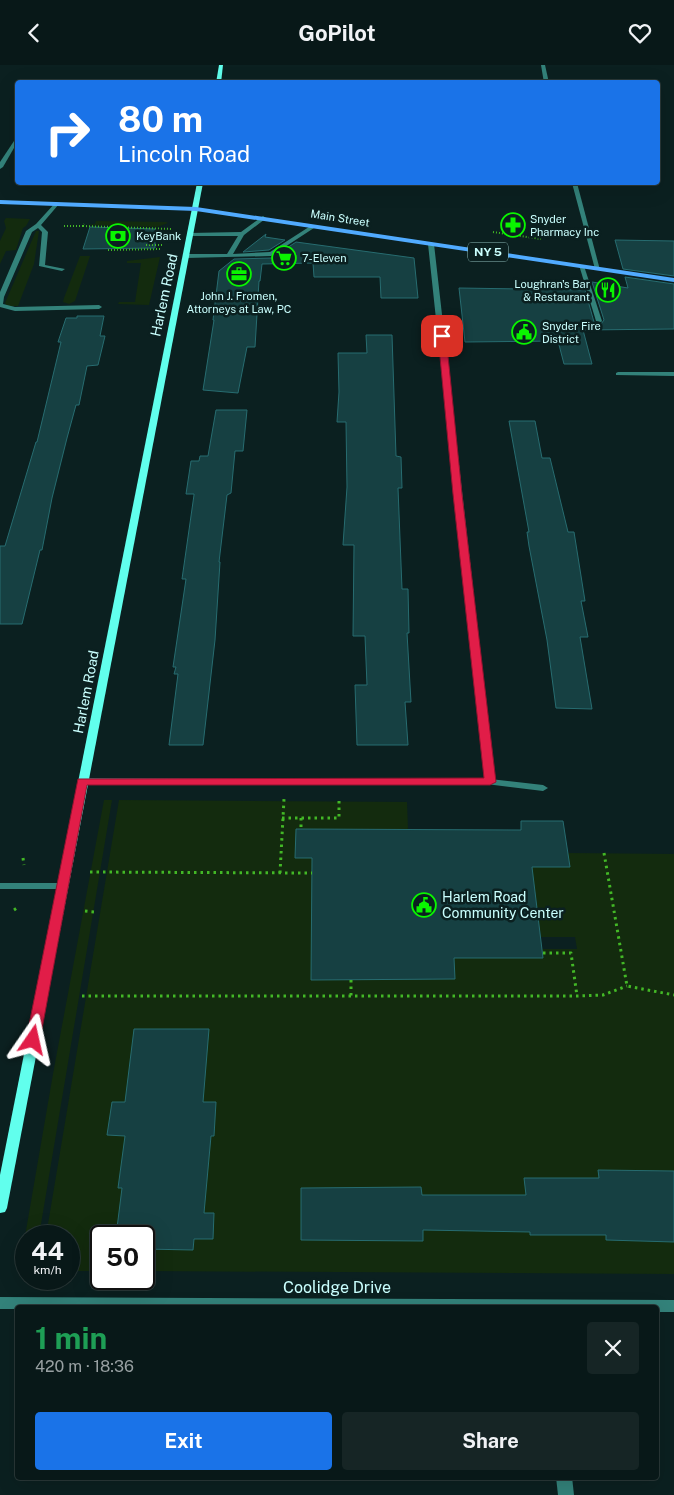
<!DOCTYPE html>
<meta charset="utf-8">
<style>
body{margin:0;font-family:"Public Sans",sans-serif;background:#162525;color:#f1f3f6;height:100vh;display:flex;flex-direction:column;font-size:19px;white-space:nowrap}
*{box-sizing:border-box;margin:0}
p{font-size:16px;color:#98a0a2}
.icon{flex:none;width:28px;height:28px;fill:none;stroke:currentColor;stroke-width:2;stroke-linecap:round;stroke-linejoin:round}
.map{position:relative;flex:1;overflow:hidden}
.details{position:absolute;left:15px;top:1240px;width:644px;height:175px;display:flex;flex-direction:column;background:#081818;border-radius:5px;box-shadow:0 5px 20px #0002,0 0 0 1px #293737}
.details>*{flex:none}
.guide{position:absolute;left:15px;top:15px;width:645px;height:105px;border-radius:5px;box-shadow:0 5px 20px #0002,0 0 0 1px #293737;background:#1a73e8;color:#fff;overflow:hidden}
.speed{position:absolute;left:15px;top:1160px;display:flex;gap:10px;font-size:25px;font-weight:700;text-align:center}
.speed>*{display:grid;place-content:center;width:65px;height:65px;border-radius:50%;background:#081818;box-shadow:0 5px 20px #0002,0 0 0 1px #293737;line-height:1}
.speed small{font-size:12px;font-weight:400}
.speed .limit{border:2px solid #111;border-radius:8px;background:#fff;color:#111}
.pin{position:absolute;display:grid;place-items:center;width:42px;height:42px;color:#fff;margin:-21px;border-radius:10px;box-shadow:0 2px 8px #0006}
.me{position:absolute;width:55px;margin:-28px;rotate:11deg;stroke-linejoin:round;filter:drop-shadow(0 0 4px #0008)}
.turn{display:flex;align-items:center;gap:18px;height:105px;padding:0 20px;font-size:22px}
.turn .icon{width:65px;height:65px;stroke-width:2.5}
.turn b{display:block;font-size:35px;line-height:42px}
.round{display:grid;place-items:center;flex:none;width:52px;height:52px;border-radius:5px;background:#162525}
.summary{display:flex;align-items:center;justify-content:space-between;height:85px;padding:0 20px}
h1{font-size:30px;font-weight:700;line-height:38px;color:#1e9e55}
.action{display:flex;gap:10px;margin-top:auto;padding:10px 20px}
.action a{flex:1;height:58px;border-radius:5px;background:#1a73e8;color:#fff;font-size:20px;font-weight:700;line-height:58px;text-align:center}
.action a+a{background:#162525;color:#f1f3f6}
header{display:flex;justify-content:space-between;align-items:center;height:65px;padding:0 20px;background:#081818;font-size:22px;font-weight:700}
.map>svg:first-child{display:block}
</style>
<header><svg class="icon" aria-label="back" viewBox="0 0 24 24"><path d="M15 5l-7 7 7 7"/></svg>GoPilot<svg class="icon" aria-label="heart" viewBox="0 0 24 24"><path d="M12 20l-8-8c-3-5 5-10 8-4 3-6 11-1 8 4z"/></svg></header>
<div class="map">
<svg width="674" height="1430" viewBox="0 0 674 1430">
<rect width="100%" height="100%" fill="#0b2020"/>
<g fill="#132b0e">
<polygon points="6,153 30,154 26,161 23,163 16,185 6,186 0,199 0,176 6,163 4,156"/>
<polygon points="96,156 166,157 168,158 157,162 86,160 95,159"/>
<polygon points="36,166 39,166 34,199 18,241 7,241 5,238"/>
<polygon points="80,191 90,191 75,236 69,239 63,237 64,233"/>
<polygon points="160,192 149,240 118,239 119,237 135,237 141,198 127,198 127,196"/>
<polygon points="104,735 112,735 39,1171 26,1171 26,1206 19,1206 53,1009"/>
<polygon points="119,735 407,737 408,764 296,764 295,793 312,793 311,915 455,914 454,893 543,893 542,884 577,884 575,872 541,872 532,802 570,802 568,788 674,789 674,1209 144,1206 144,1171 101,1171 101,1206 69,1206 69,1171 46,1171"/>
</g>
<g fill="#164042" stroke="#276c70">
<polygon points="90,162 155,164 155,183 83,184"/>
<polygon points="266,169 265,172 285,175 269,185 243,187"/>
<polygon points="615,175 674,176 674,211 623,204"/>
<polygon points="296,177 414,193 418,233 381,233 380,212 314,212 313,198 262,199 260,216 259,216 255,282 247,282 238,328 203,325 214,255 213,255 219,206 234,194 272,193"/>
<polygon points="625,212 674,219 674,264 583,265 592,299 564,299 558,276 465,277 459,223 585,225 594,257 601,259 604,255 592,217 628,223"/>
<polygon points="77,251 104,251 100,271 105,271 98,300 87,301 79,340 76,340 67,373 52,433 42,485 40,485 22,559 0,559 0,481 5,481 36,377 37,377 61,277 58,277 66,253 77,253"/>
<polygon points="366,270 392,270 396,391 401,392 402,423 398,423 402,524 408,524 409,568 407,568 411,637 405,637 408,680 357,680 355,620 367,620 365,571 353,571 354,480 343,480 347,422 346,357 337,357 339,327 338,288 367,288"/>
<polygon points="216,345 247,345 243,386 235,386 231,428 227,430 219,497 220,497 215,575 203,680 169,680 178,609 174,609 176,602 173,602 186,514 182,514 194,430 194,429 186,429 191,396 199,396 200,391 208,391"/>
<polygon points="509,356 535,356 542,393 550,393 568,467 574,467 585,536 581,536 588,572 580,572 592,644 556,643 547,575 529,481 527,467 529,467"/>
<polygon points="521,756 563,756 570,802 532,802 543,893 454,893 455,914 311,915 312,793 295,793 296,764 521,765"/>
<polygon points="134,964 209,964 203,1037 216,1037 214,1071 211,1071 204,1148 214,1148 213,1174 194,1174 193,1185 144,1184 144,1171 116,1171 122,1123 118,1123 125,1071 107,1070 112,1037 125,1037"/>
<polygon points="598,1105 674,1106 674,1177 606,1175 606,1170 530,1170 530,1167 423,1165 423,1176 301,1175 301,1123 421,1122 422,1130 526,1130 524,1113 599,1113"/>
</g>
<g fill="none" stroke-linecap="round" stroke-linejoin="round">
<g stroke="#43b826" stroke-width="2" stroke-dasharray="1 2" stroke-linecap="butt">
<polyline points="64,161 83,161 84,159"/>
<polyline points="83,161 172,164"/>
<polyline points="493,167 541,174"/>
<polyline points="146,180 163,180"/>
<polyline points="108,185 161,184"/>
</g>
<g stroke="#43b826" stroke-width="3" stroke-dasharray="2.5 4" stroke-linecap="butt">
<polyline points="282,753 339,753 339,734"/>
<polyline points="301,753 301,764"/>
<polyline points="604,788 627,921 674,930"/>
<polyline points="23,793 24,800"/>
<polyline points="90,807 312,808"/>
<polyline points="280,808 284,734"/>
<polyline points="14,845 17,843"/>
<polyline points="85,846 95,847"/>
<polyline points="543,888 571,888 577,931"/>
<polyline points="351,915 351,931"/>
<polyline points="82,931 577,931 603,930 627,921"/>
</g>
<g fill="#33827a" fill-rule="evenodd">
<polygon points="18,70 18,76 3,102 0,104 0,97"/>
<polygon points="56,137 59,139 41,160 48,167 45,200 65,204 62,206 39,201 42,167 38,163 32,167 4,232 3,239 15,242 99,240 102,242 99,244 15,246 0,242 0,227 26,166 36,159"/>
<polygon points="263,151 266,153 265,154 244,170 233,189 270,187 312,160 317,161 271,191 186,193 183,191 186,189 227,189 238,171 191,171 188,169 189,168 241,167"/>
<polygon points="579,200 584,201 602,256 601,257 596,256"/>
<polygon points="618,307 674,307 674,311 616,310 616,308"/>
<polygon points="490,714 543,720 548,723 543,726 486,719 485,717 486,715"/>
</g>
<g fill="#33827a" fill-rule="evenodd">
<polygon points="541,0 545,0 549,18 544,18"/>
<polygon points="572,118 577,118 600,205 595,204"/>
<polygon points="431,177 434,179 495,717 490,720 78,718 77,716 82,713 485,714 428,179"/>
<polygon points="0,818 64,818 69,821 64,824 0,824"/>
<polygon points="0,1232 674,1235 674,1247 656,1247 656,1242 0,1244"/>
<polygon points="556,1412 572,1412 574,1430 558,1430"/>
</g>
<g fill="#61ffed" fill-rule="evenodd">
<polygon points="219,0 223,0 221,18 216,18"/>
<polygon points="197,118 203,118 7,1143 5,1147 0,1148 0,1110"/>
</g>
<polygon fill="#51abff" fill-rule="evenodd" points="0,135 196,142 674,213 674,217 196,146 0,139"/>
</g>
<polygon fill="#e11d48" stroke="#92132f" points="442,269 446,271 462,429 496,717 490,720 87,720 40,975 38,979 28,979 26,975 78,714 484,713 453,429 438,271"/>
<defs>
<g id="pharmacy-ring" transform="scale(1.25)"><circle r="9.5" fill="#0b2020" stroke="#0af500" stroke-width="1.5"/><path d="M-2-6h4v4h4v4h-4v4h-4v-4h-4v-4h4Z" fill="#0af500"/></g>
<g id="bank-ring" transform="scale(1.25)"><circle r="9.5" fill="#0b2020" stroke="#0af500" stroke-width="1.5"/><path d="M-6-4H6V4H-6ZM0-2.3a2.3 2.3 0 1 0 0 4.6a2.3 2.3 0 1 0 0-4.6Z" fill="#0af500"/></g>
<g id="supermarket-ring" transform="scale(1.25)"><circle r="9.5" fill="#0b2020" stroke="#0af500" stroke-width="1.5"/><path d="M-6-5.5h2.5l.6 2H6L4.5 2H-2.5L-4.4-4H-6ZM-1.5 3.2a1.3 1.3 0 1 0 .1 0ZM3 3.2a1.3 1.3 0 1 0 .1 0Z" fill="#0af500"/></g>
<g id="office-ring" transform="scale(1.25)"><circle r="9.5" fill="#0b2020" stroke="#0af500" stroke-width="1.5"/><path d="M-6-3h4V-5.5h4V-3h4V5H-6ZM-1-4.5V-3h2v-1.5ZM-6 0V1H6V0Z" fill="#0af500"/></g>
<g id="restaurant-ring" transform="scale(1.25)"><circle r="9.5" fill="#0b2020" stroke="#0af500" stroke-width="1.5"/><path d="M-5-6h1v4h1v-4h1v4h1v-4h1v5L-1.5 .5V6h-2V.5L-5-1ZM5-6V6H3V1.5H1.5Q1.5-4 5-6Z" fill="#0af500"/></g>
<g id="civic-ring" transform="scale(1.25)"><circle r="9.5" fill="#0b2020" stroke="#0af500" stroke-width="1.5"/><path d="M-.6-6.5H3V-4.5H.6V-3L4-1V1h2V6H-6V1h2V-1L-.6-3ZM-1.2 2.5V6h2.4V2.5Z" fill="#0af500"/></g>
</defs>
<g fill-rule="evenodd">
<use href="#pharmacy-ring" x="513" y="160"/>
<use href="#bank-ring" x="118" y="171"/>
<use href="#supermarket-ring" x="284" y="193"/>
<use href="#office-ring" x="239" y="209"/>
<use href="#restaurant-ring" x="608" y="225"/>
<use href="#civic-ring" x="524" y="267"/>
<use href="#civic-ring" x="424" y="840"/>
</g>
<g text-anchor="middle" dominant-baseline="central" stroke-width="5" stroke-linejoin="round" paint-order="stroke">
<g font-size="11" fill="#cafffe" stroke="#0b2020">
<text transform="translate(340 153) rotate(9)">Main Street</text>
</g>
<g font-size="11" fill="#cafffe" stroke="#0b2020" text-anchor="start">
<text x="530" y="154">Snyder<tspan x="530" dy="13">Pharmacy Inc</tspan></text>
<text x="136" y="171">KeyBank</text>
<text x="302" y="193">7-Eleven</text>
<text x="590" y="219" text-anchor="end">Loughran's Bar<tspan x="590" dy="13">&amp; Restaurant</tspan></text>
<text x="239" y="231" text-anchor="middle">John J. Fromen,<tspan x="239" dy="13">Attorneys at Law, PC</tspan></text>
<text x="542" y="261">Snyder Fire<tspan x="542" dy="13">District</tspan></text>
</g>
<rect fill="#0b2020" stroke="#91bcbb" stroke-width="1" x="468" y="177.5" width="40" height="19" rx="4"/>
<g font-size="12" font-weight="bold" fill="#cafffe">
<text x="488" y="187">NY 5</text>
</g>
<g font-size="14" fill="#cafffe" stroke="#0b2020">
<text transform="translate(164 230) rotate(-78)">Harlem Road</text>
<text transform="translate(86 627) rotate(-79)">Harlem Road</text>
</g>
<g font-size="14" fill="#cafffe" stroke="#0b2020" text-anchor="start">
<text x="442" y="832">Harlem Road<tspan x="442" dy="16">Community Center</tspan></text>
</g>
<g font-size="16" fill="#cafffe" stroke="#0b2020">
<text x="337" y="1222">Coolidge Drive</text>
</g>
</g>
</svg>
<div class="speed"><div>44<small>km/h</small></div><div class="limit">50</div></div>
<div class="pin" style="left:442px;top:271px;background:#d93025"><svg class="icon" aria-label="arrive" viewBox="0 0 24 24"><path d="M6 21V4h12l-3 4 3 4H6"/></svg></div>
<svg class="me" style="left:33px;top:975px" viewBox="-20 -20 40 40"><path d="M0-17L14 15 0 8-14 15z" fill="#e11d48" stroke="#fff" stroke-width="4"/></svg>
<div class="guide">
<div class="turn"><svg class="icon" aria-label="right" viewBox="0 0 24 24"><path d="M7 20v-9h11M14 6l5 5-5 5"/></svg><div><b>80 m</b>Lincoln Road</div></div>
</div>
<section class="details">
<div class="summary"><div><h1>1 min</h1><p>420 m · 18:36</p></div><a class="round"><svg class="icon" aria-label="close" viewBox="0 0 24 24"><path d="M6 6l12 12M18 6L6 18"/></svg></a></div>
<div class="action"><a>Exit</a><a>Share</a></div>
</section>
</div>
